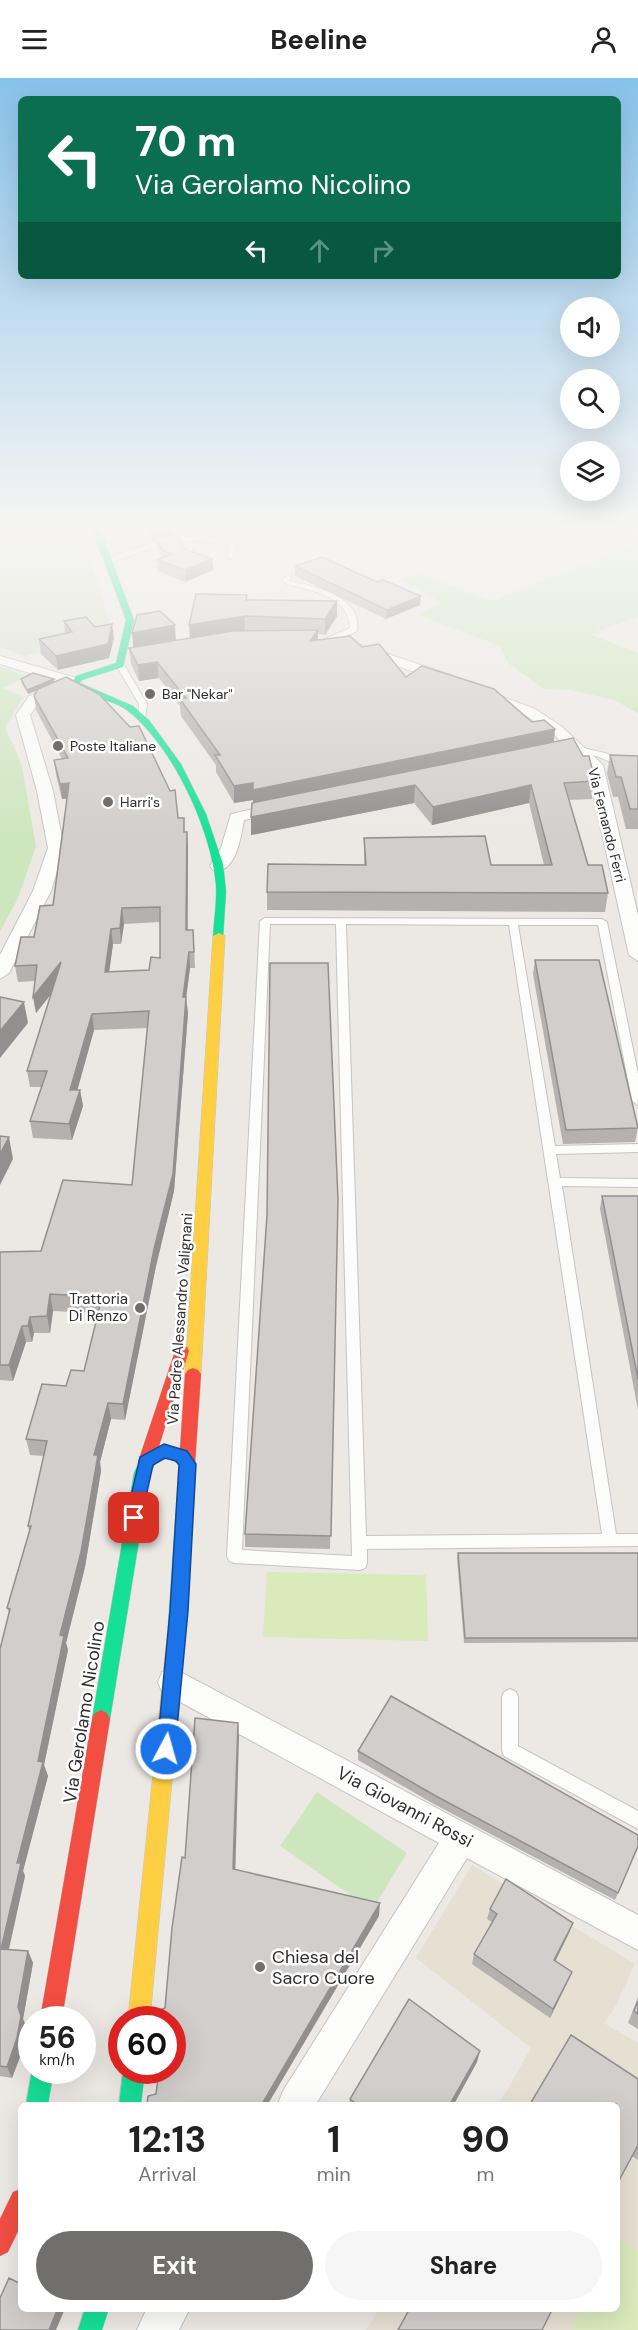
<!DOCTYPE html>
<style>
body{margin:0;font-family:"DM Sans",sans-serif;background:#f6f6f6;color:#222;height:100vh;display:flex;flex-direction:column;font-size:22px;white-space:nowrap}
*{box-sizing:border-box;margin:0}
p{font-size:20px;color:#767676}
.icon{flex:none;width:33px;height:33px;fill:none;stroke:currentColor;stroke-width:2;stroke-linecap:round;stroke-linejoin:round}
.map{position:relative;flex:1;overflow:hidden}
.sheet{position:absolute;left:18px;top:2024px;width:602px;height:210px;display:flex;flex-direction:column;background:#fff;border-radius:9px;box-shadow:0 6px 24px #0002}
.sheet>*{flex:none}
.top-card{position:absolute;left:18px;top:18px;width:603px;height:183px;border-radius:9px;box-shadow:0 6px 24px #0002;background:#0b6e4f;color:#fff;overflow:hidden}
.controls{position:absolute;left:560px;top:219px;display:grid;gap:12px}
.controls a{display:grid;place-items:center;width:60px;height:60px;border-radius:50%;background:#fff;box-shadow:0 6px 24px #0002;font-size:30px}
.speed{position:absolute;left:18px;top:1928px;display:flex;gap:12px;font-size:30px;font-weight:700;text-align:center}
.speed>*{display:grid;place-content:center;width:78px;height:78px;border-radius:50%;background:#fff;box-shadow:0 6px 24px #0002;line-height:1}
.speed small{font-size:15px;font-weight:400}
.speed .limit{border:9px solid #d22;background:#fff;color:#111}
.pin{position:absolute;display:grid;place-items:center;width:51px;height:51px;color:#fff;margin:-26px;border-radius:12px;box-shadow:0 3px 9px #0006}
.me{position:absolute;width:66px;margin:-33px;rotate:6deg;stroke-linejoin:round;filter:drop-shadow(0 0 4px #0008)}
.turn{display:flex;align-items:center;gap:21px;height:126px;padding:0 18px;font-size:27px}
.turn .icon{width:78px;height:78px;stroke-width:2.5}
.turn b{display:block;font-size:42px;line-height:51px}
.lanes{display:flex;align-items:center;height:57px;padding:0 18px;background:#0003;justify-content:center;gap:30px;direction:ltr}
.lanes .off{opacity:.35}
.eta{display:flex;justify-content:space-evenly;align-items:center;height:102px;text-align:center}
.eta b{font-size:36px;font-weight:700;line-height:42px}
.button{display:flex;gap:12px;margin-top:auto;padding:12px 18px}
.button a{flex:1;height:69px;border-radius:36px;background:#706f6e;color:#fff;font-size:24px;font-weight:700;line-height:69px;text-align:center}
.button a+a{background:#f6f6f6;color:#222}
header{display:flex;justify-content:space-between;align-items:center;height:78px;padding:0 18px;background:#fff;font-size:27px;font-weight:700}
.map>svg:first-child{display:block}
</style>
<header><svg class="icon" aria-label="menu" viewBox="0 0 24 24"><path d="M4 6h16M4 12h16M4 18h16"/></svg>Beeline<svg class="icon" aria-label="person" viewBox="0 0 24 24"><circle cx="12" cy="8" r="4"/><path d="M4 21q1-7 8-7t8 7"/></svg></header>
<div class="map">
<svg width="638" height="2252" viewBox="0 0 638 2252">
<rect width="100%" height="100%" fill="#ece8e4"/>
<polygon fill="#e6e0d3" points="472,1787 635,1886 615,1929 604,1945 638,1965 638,2252 366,2252 379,2231 616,2230 616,2026 499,2026 531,1970 416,1880"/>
<g fill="#cee6be">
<polygon points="638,465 638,539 590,556 638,575 638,635 614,622 571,612 544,611 508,585 500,568 419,537 441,524 401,502 420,496 492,523"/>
<polygon points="0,589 26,598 4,610 23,619 5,650 21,685 36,768 18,820 0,854"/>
<polygon points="317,1714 407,1775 372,1832 280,1768"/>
</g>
<polygon fill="#d8e0cc" points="0,446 79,446 111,548 58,571 25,578 0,569"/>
<g fill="#d9eabb">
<polygon points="267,1494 426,1497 428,1563 263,1559"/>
<polygon points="617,2158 638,2174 638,2252 571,2252 581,2231 616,2230"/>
</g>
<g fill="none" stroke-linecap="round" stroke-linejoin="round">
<g stroke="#c5c4c5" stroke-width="2">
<g id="lane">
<path d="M 203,458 L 221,461 L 236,467 L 232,481 L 227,480 L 230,469 C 190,453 149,471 110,485 L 105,484 C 129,469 175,459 203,458 Z"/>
<path d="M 287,498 L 292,499 L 289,502 L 290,503 C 315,509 363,518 357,553 L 331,565 L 325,565 L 325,561 L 350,550 C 349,518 311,512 286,506 L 282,502 Z"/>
<polygon points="117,585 123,585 147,626 145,642 138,640 139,626 116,587"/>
<polygon points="574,668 605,675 638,690 638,696 599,679 574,672"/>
<path d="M 265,840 L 602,841 L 607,844 L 638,996 L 638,1027 L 632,1023 L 598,847 L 518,847 L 555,1068 L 638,1066 L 638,1074 L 556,1076 L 560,1100 L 638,1101 L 638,1109 L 562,1108 L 616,1456 L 638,1456 L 638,1468 L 367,1471 L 367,1485 L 365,1490 L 360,1492 L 234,1485 L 229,1483 L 227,1478 L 260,843 ZM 270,846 L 336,846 L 352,1478 L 242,1472 ZM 346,846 L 509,847 L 602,1456 L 366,1458 Z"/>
<polygon points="510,1611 516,1614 518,1619 518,1668 638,1733 638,1751 504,1678 502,1672 502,1619 504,1614"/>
</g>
</g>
<g stroke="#c5c4c5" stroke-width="2">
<g id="street">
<polygon points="361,567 451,597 453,600 446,604 441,603 356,574 354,571"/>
<polygon points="0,578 80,601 82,604 75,608 69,607 68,612 39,624 30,637 53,713 64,770 51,813 9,895 0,901 0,877 33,813 48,770 37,713 16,637 29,618 62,605 0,586"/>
<polygon points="485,612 535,631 561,648 603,687 638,837 638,883 629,877 587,688 551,654 525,637 480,619 478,616"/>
<path d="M 281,725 L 287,727 L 289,730 L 287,733 L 244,742 C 241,758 237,789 219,793 L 213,792 L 210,788 L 221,770 L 231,736 Z"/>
<polygon points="173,1590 638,1837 638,1872 467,1780 316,2026 278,2026 283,2013 439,1765 162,1614 158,1604 162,1594"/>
<polygon points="147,2230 190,2230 179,2252 137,2252"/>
</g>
</g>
<g stroke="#c5c4c5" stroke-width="1">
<g id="fast">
<path d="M 90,446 L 98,446 L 134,542 L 123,589 L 82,602 L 80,605 L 133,628 L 149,642 L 181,686 L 206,736 L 223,786 L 226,813 L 223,860 L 215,860 L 213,858 C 214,841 217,824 216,807 C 211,751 173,669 128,633 C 112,620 86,621 71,606 L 76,598 L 116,585 L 126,542 Z"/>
<path d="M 165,1368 L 185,1373 L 195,1386 L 186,1549 L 183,1555 L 177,1557 L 171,1555 L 168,1549 L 179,1387 C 172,1380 165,1379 156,1384 L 150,1395 L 110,1641 L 107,1647 L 101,1650 L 95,1647 L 92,1641 L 134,1395 L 144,1374 Z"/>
<polygon points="32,1992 54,1992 48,2026 26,2026"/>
<polygon points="123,1992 145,1992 141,2026 119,2026"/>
<polygon points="85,2230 109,2230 102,2252 78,2252"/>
</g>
</g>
<g stroke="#c5c4c5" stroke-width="1">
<g id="slow">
<polygon points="219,855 225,858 201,1296 198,1300 193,1302 188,1300 185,1296 213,858"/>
<polygon points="177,1541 183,1543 186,1549 150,1941 128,1941 168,1549 171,1543"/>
</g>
</g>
<g stroke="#c5c4c5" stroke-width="1">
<g id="jam">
<polygon points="182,1267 187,1269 189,1273 154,1384 152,1389 146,1391 140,1389 138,1384 175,1273 177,1269"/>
<polygon points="193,1290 198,1292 201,1296 195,1386 193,1391 187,1393 181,1391 179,1386 185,1296 188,1292"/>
<polygon points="101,1632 107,1635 110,1641 62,1941 40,1941 92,1641 95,1635"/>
<polygon points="21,2111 21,2147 8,2174 0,2178 0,2141 13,2114"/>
</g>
</g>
<use href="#lane" fill="#fcfcfb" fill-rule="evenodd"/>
<use href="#street" fill="#fcfcfb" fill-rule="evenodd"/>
<use href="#fast" fill="#16e098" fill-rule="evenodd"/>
<use href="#slow" fill="#ffcf43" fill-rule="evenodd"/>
<use href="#jam" fill="#f24e42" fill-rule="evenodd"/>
</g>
<g fill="#b4b1af" fill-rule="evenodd">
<polygon points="143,446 170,446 173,457 185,471 212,481 213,492 185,504 158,493 157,482 162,480 157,471 156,463 153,463"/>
<polygon points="295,488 377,504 421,518 420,527 386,541 295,498"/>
<polygon points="247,522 337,538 325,557 318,556 318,562 362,569 406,599 532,644 555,651 554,664 595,703 592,721 569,722 588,787 608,815 605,834 267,832 267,814 364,787 364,760 491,787 544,787 529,725 432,747 414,725 251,757 253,722 234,725 216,694 216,687 181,638 180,628 159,600 139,603 131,586 129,570 134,569 132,555 176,562 190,560"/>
<polygon points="64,543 95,549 114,560 109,580 58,592 41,576 39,561 65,555"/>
<path d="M 21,601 L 54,604 L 178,740 L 185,754 L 188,769 L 188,852 L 194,867 L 195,890 L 190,890 L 186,920 L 188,935 L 174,1113 L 156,1188 L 125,1342 L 111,1341 L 100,1384 L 101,1393 L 85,1489 L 66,1565 L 68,1572 L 44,1687 L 48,1698 L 23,1793 L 25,1798 L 9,1872 L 28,1873 L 33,1885 L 23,1941 L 27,1950 L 23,1971 L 12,2000 L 0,1998 L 0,1571 L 9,1535 L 7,1530 L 29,1453 L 28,1448 L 44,1378 L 30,1377 L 26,1361 L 66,1308 L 84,1293 L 98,1235 L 53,1233 L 50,1255 L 34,1255 L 32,1264 L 26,1264 L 13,1303 L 0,1302 L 0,1174 L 41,1173 L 132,1107 L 148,950 L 94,952 L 77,1012 L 80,1012 L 83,1028 L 72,1062 L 33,1060 L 30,1043 L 42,1009 L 30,1009 L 27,993 L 51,916 L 36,935 L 35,903 L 18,904 L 15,888 L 53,827 L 67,721 L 62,721 L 56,697 L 54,682 L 62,681 L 36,632 L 34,618 L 38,612 L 28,616 L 22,606 ZM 160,844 L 160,880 L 149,892 L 109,894 L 113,866 L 121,866 L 124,846 Z"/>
<polygon points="610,677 638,678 638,751 626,751 618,719 613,719 607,696"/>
<polygon points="535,882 638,1050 635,1064 563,1066 533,896"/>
<polygon points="602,1118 638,1118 638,1332 600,1131"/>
<polygon points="338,1122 330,1471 245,1469 245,1456"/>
<polygon points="458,1475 638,1475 638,1564 464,1565 457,1480"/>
<polygon points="358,1673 638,1769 615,1822 432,1725 358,1682"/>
<polygon points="490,1831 569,1855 555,1883 568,1903 550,1940 472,1886 474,1876 492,1844 487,1841"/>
<polygon points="638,1919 638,1951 628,1945"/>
<polygon points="477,1984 454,2026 349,2026 350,2021"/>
<polygon points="638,2001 638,2082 632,2078"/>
</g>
<g fill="#92908e">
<polygon points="172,449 173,459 156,461 156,463 153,463 152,453"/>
<polygon points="212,481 213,492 185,504 185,492"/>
<polygon points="421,518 420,527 386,541 387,532"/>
<polygon points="337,523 337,538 325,557 325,541"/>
<polygon points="245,538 245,554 190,563 189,547"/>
<polygon points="112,546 114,560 109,580 58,592 56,578"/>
<polygon points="175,547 176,566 134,573 132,555"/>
<polygon points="318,552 318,568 310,563"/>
<polygon points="157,584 159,600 139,603 138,587"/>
<polygon points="54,601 54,605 28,616 27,612"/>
<polygon points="555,651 553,668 253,729 253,722 234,725 234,708"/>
<polygon points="69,705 71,720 62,721 60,706"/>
<polygon points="415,707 414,725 251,757 251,739"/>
<polygon points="531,707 529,725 432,747 433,729"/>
<polygon points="187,754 188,769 187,868 186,852"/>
<polygon points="122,830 124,846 121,866 120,850"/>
<polygon points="111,851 113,866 107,910 105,894"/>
<polygon points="189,874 190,890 186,920 188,935 174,1113 156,1188 125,1342 123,1326 183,919"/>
<polygon points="61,884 64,900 36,935 33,919"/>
<polygon points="24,924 28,945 0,980 0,953"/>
<polygon points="92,936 94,952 73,1028 70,1012"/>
<polygon points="80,1012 83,1028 72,1062 69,1046"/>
<polygon points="9,1059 13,1081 0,1107 0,1076"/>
<polygon points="50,1216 53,1233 50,1255 47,1238"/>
<polygon points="30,1239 34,1255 32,1264 28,1248"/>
<polygon points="22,1248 26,1264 13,1303 9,1287"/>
<polygon points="108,1325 111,1341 100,1384 101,1393 85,1489 66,1565 68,1572 44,1687 48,1698 23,1793 25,1798 6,1883 1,1871 38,1683 94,1377"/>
<polygon points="238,1645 239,1659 235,1804 233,1791"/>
<polygon points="380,1825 379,1838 268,2026 262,2026"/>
<polygon points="573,1845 569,1855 551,1892 554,1882"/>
<polygon points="28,1873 33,1885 23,1941 27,1950 23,1971 12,2000 7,1989"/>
<polygon points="572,1894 568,1903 550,1940 553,1931"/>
<polygon points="480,1973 477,1984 454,2026 450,2026"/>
<polygon points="58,2230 62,2230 64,2233 56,2252 49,2252"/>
</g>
<g fill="#d1cecb" stroke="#92908e" stroke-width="1.5" fill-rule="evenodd">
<polygon points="148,446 170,446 172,449 152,453"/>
<polygon points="177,456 185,471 212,481 185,492 157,482 171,476 163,473 156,461"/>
<polygon points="322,479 377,504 383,502 421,518 387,532 295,488"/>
<polygon points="196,516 247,517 246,522 337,523 325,541 245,538 189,547"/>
<polygon points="160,533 175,547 132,555 137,537"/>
<polygon points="86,539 95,549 112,546 108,566 56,578 39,561 72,554 64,543"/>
<polygon points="318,552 310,563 350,558 362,569 379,566 406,599 422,588 494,611 532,644 544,642 555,651 253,712 253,705 234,708 215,677 220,677 180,621 186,620 157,584 138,587 129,570 233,553"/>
<polygon points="33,595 54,601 27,612 21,601"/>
<path d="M 66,599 L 99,616 L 130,649 L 139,648 L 170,713 L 175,712 L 178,740 L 184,740 L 184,754 L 187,754 L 186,852 L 193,852 L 194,874 L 189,874 L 183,919 L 186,919 L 173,1096 L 154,1171 L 123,1326 L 108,1325 L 94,1377 L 98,1377 L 81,1474 L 60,1557 L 64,1558 L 38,1683 L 43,1684 L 17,1785 L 21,1785 L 1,1871 L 28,1873 L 18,1929 L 21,1938 L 17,1960 L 7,1989 L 0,1988 L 0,1571 L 10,1531 L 7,1530 L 31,1448 L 28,1448 L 47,1363 L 26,1361 L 42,1306 L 66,1308 L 71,1292 L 84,1293 L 102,1219 L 50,1216 L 47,1238 L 30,1239 L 28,1248 L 22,1248 L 9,1287 L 0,1287 L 0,1174 L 41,1173 L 63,1102 L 132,1107 L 149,933 L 92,936 L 70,1012 L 80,1012 L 69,1046 L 30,1043 L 47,993 L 27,993 L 61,884 L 33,919 L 37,887 L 15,888 L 21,859 L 34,859 L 40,828 L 53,827 L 69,705 L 60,706 L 54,682 L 68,680 L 34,618 L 38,611 ZM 160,829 L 160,880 L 151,879 L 149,892 L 105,894 L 111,851 L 120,850 L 122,830 Z"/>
<polygon points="573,660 583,678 589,678 595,703 564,705 588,787 602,787 608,815 267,814 268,786 366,787 364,760 485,758 491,787 552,787 531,707 433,729 415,707 251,739 252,725"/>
<polygon points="610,677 638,678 638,731 630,731 621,699 616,699"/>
<polygon points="535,882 599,882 638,1050 566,1052"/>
<polygon points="270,885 328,885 338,1122 331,1458 245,1456 267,1137"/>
<polygon points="0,919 24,924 0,953"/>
<polygon points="0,1058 9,1059 0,1076"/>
<polygon points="602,1118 638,1118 638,1301"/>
<polygon points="458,1475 638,1475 638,1560 465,1560"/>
<polygon points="391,1618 638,1757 638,1768 618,1815 434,1717 358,1673"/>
<polygon points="195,1640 238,1645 233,1791 380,1825 262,2026 147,2026 148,2018 156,2016 159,1992 172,1992 172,1941 159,1941 160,1932 165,1930 172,1850 182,1779 185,1780"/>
<polygon points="506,1801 573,1845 554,1882 572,1894 553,1931 474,1876 497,1836 490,1831"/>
<polygon points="409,1921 480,1973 450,2026 352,2026 354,2024 350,2021"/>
<polygon points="638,1923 638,1936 634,1933"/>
<polygon points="571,1957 638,2001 638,2070 637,2069 616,2108 616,2026 530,2026"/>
<polygon points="9,2200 21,2206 21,2230 58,2230 49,2252 0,2252 0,2220"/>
<polygon points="410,2230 553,2230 542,2252 398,2252"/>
</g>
<linearGradient id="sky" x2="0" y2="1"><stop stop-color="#88c2ea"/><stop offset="0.59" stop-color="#f6f5f3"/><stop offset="1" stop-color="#f6f5f3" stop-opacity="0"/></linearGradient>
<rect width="638" height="761" fill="url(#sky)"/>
<polygon fill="#1a73e8" stroke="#114b97" stroke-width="1.5" points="164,1366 187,1373 196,1386 188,1533 175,1671 173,1677 166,1680 159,1677 157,1671 170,1533 179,1387 176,1383 165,1380 153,1387 140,1445 128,1445 126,1440 140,1379"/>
<g fill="#706f6e" stroke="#fff" stroke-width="2">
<circle cx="150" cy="616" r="6"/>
<circle cx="58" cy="668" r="6"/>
<circle cx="108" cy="724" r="6"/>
<circle cx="140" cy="1230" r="6"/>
<circle cx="260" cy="1889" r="6"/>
</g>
<g text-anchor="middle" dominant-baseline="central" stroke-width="5" stroke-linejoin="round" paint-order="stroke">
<g font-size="14" fill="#2e2e2e" stroke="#fff" text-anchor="start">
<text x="162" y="616">Bar "Nekar"</text>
<text x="70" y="668">Poste Italiane</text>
<text x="120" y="724">Harri's</text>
</g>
<g font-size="14" fill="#2e2e2e" stroke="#fff">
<text transform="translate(607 747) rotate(76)">Via Fernando Ferri</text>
</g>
<g font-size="15" fill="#2e2e2e" stroke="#fff" text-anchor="end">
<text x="128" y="1221">Trattoria<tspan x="128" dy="17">Di Renzo</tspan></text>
</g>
<g font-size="15" fill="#2e2e2e" stroke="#fff">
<text transform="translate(180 1241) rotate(-86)">Via Padre Alessandro Valignani</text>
</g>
<g font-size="18" fill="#2e2e2e" stroke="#fff">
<text transform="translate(84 1634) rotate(-81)">Via Gerolamo Nicolino</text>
<text transform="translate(405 1729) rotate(28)">Via Giovanni Rossi</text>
</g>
<g font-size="18" fill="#2e2e2e" stroke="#fff" text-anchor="start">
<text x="272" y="1879">Chiesa del<tspan x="272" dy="21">Sacro Cuore</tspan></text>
</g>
</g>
</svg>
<div class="controls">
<a><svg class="icon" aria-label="sound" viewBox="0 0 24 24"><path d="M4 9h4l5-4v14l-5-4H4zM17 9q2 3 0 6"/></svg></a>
<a><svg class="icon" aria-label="search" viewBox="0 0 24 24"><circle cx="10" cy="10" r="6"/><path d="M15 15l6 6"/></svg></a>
<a><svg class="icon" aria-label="layers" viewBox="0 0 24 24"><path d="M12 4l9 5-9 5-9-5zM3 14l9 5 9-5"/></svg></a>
</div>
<div class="speed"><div>56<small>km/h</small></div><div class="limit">60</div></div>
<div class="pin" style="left:134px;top:1440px;background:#d93025"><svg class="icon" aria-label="arrive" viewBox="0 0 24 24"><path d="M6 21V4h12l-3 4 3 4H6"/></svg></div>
<svg class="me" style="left:166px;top:1671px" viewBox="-20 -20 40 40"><circle r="17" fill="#1a73e8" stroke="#fff" stroke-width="3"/><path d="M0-11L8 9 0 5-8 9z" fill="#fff"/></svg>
<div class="top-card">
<div class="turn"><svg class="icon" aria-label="left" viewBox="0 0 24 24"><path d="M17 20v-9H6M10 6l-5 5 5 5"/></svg><div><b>70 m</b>Via Gerolamo Nicolino</div></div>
<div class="lanes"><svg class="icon" aria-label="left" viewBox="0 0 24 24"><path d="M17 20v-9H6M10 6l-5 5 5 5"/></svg><svg class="icon off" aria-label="ahead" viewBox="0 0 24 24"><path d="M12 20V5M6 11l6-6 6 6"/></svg><svg class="icon off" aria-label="right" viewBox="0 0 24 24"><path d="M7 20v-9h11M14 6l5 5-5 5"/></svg></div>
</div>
<section class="sheet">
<div class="eta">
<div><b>12:13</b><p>Arrival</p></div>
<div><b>1</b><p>min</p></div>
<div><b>90</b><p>m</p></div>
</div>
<div class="button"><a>Exit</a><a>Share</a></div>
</section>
</div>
